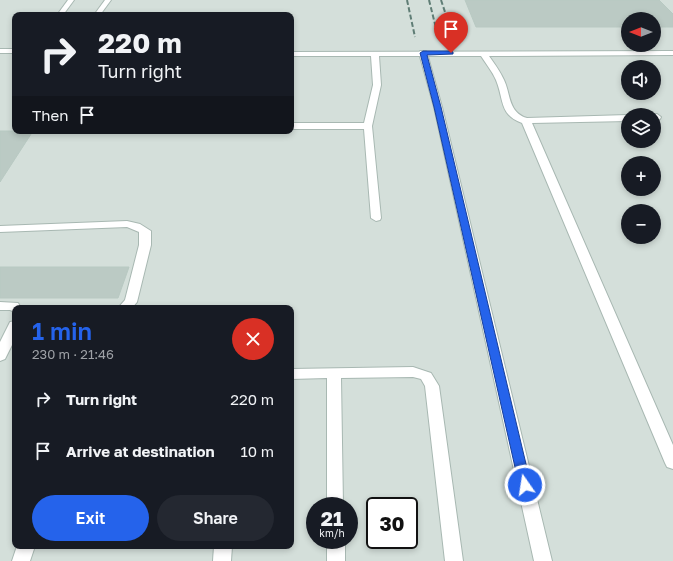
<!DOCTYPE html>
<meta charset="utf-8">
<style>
body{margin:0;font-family:"Golos Text",sans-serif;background:#242831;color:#f1f3f6;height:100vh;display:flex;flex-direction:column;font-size:15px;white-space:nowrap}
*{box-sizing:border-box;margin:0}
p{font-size:13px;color:#9ea1a6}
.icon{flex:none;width:22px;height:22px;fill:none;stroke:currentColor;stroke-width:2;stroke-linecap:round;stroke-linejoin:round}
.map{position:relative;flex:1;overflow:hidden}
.sheet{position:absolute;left:12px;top:305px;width:282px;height:244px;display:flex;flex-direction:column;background:#171b24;border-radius:8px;box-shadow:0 2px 6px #0003}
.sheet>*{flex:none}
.top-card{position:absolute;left:12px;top:12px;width:282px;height:122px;border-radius:8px;box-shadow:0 2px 6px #0003;background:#171b24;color:#f1f3f6;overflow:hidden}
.needle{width:26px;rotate:270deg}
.buttons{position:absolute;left:621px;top:12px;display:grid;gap:8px}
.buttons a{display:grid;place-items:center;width:40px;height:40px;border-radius:50%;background:#171b24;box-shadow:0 2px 6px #0003;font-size:20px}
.speed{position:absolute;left:306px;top:497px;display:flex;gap:8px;font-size:20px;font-weight:700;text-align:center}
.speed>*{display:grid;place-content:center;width:52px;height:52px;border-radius:50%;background:#171b24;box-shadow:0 2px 6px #0003;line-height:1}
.speed small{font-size:10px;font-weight:400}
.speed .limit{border:2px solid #111;border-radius:6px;background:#fff;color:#111}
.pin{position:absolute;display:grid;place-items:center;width:34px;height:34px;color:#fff;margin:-41px -17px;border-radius:50% 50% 50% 0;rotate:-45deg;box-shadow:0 0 4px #0007}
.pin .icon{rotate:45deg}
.me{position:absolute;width:44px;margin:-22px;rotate:347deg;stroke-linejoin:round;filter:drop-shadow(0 0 3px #0008)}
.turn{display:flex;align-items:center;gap:14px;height:84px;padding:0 20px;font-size:18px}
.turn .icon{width:52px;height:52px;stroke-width:2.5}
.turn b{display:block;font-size:28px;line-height:34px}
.then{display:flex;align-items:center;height:38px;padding:0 20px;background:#0003;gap:8px;font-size:15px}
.round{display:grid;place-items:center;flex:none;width:42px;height:42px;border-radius:21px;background:#242831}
.summary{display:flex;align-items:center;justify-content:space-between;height:68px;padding:0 20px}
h1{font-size:24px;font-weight:600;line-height:30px;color:#2563eb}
.primary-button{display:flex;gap:8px;margin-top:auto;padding:8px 20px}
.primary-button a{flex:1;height:46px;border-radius:24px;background:#2563eb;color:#fff;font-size:16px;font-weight:600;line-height:46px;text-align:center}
.primary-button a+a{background:#242831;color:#f1f3f6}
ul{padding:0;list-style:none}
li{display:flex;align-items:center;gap:12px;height:52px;padding:0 20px}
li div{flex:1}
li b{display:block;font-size:15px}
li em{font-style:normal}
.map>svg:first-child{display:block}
</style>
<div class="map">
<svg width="673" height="561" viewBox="0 0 673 561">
<rect width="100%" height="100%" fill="#e6efeb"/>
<path fill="#d4dfda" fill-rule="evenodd" d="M 0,0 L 673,0 L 673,561 L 0,561 ZM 15,15 L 291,15 L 291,131 L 15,131 ZM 628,19 L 654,19 L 654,45 L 628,45 ZM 628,67 L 654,67 L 654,93 L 628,93 ZM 628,115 L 654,115 L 654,141 L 628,141 ZM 628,163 L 654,163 L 654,189 L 628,189 ZM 628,211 L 654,211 L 654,237 L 628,237 ZM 15,308 L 291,308 L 291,546 L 15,546 ZM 315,506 L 349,506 L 349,540 L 315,540 ZM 375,506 L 409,506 L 409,540 L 375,540 Z"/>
<g fill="#bbcac4" stroke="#b8c9c2">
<polygon points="465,0 659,0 673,14 673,27 654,27 654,19 628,19 628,27 476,27"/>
<polygon points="0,131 33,131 0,182"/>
<polygon points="0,267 129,267 118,298 0,298"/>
</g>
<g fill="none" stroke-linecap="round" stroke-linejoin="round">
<g stroke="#a8b8b2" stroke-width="2">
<g id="service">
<polygon points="68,0 74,0 63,15 57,15"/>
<polygon points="105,0 111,0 100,15 94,15"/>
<rect x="0" y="49" width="15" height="4"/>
<path d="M 673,51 L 673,55 L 489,56 C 494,63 500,71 504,80 C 511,95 508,112 527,118 L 628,115 L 628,121 L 532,123 L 673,445 L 673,469 L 667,467 L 665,463 L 522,123 C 499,115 504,99 496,80 C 492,71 486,64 481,56 L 379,56 L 381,85 L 372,126 L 381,218 L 380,220 L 376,221 L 371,218 L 364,129 L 291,129 L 291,123 L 364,123 L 373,85 L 371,56 L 291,56 L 291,52 Z"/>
<polygon points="657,114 661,117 660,119 654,120 654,115 651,115"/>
<polygon points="127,221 140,224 151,231 151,245 137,302 132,308 118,308 125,300 139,245 139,232 127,227 0,232 0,226"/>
<polygon points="0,302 18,303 21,308 15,308 15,312 10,310 0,310"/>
<polygon points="15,321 15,339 5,359 0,361 0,342 10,322"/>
<polygon points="413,367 431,373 439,386 463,561 445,561 425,386 421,379 413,377 341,378 343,506 327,506 327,378 291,379 291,369"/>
<rect x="327" y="540" width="18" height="21"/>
<polygon points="17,546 35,546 30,561 12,561"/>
<polygon points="214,546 232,546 231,561 213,561"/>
</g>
</g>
<g stroke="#a8b8b2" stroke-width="2">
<polygon id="minor" points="420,51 426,51 427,53 442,107 552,561 534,561 434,107 419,53"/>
</g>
<use href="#service" fill="#fff" fill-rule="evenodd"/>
<use href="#minor" fill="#fff" fill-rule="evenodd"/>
<g stroke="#5f7d75" stroke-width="2" stroke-dasharray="5 2.5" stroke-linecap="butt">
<polyline points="407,0 415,37"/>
<polyline points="429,0 438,36"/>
<polyline points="441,0 453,36"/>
</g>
</g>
<polygon fill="#2563eb" stroke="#184099" points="451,51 453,52 453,54 427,55 441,107 531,485 530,489 525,490 521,489 519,485 434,107 420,53 423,51"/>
</svg>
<div class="buttons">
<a><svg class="needle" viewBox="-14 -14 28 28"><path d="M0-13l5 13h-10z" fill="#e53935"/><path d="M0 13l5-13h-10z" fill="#9ea1a6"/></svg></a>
<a><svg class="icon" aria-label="sound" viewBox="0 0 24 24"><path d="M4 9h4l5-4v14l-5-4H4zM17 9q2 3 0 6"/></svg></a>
<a><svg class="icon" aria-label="layers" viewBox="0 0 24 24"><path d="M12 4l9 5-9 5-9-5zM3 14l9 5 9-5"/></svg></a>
<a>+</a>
<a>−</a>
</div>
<div class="speed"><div>21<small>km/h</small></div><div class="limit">30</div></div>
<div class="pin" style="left:451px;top:53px;background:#d93025"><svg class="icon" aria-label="arrive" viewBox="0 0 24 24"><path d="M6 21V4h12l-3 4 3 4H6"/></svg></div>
<svg class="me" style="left:525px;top:485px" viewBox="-20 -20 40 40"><circle r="17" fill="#2563eb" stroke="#fff" stroke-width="3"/><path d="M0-11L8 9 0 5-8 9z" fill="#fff"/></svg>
<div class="top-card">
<div class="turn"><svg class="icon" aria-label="right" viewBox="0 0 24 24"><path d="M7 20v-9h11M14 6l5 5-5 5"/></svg><div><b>220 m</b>Turn right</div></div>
<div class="then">Then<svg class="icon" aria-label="arrive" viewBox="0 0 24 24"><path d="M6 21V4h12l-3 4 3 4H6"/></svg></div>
</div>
<section class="sheet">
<div class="summary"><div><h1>1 min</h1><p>230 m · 21:46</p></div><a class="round" style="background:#d93025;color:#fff"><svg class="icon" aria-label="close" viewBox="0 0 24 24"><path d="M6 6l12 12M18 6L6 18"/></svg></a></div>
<ul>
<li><svg class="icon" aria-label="right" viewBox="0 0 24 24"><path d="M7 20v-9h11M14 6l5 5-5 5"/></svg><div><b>Turn right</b></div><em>220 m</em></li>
<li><svg class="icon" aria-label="arrive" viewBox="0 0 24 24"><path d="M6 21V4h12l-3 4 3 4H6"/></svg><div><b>Arrive at destination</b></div><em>10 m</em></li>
</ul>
<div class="primary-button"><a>Exit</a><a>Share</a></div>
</section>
</div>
